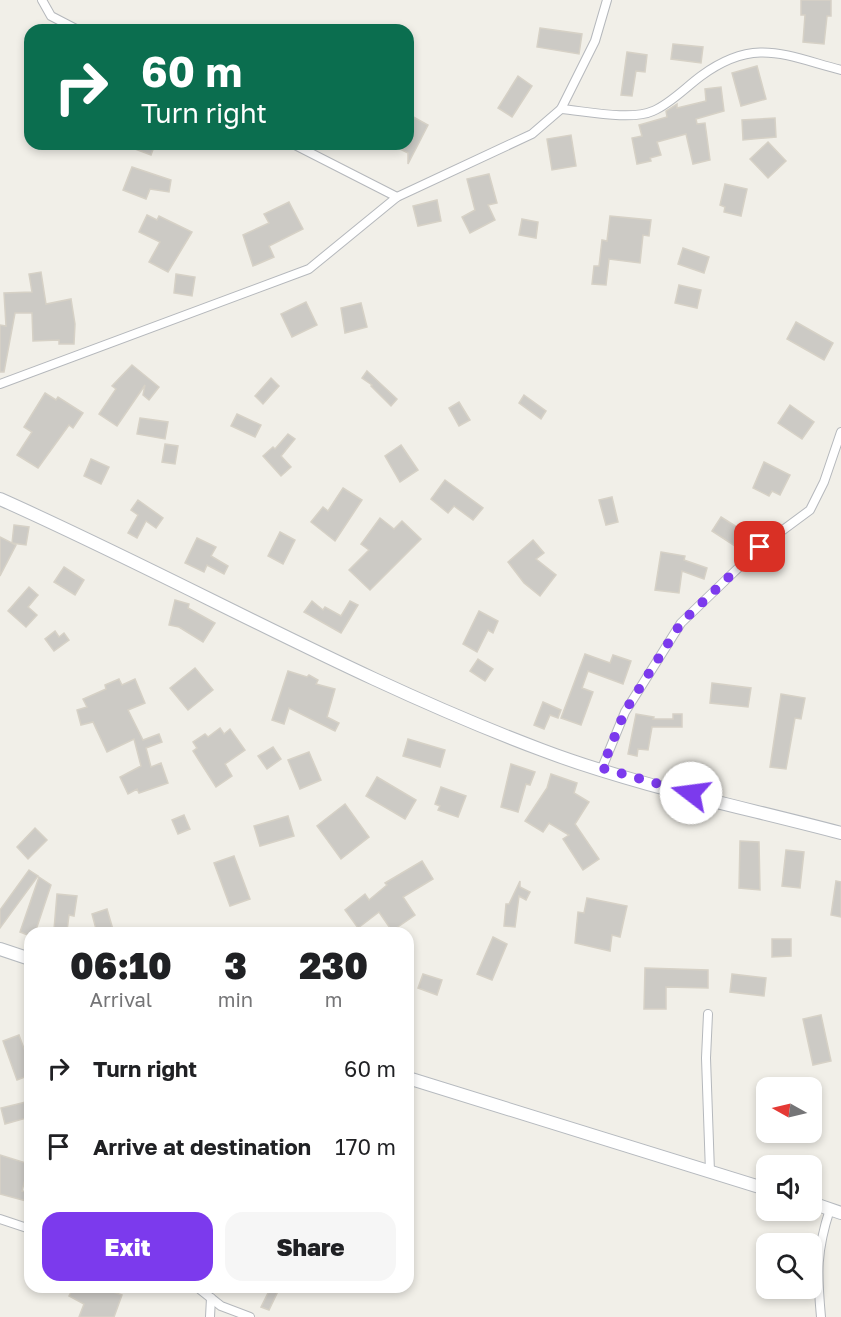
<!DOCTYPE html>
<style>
body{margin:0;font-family:"Golos Text",sans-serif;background:#f6f6f6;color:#202124;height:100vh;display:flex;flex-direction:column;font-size:22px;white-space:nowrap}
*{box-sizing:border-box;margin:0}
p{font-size:20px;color:#757577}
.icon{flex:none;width:33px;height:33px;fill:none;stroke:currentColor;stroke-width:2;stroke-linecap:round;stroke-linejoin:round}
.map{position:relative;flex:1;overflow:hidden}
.sheet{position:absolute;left:24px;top:927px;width:390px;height:366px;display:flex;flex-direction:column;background:#fff;border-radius:18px;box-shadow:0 3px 9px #0003}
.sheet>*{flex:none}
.top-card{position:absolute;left:24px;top:24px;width:390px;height:126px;border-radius:18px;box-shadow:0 3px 9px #0003;background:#0b6e4f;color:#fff;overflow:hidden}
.needle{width:39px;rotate:278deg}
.fabs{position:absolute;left:756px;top:1077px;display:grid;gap:12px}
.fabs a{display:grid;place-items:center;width:66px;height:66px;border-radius:12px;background:#fff;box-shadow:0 3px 9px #0003;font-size:30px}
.pin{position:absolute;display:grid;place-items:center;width:51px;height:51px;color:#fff;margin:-26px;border-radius:12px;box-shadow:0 3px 9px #0006}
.me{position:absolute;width:66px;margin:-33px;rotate:285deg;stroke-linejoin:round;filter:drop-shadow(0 0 4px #0008)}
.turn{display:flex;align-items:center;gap:21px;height:126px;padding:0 18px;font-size:27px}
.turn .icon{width:78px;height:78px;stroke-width:2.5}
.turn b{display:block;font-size:42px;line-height:51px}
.eta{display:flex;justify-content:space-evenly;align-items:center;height:102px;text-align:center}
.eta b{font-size:36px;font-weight:800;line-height:42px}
.cta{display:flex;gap:12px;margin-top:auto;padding:12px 18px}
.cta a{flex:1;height:69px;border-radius:18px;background:#7c3aed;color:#fff;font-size:24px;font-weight:800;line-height:69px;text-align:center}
.cta a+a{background:#f6f6f6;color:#202124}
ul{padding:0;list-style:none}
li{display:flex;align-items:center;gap:18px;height:78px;padding:0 18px}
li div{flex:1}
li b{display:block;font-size:22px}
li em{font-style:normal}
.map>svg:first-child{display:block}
</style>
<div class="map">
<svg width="841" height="1317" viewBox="0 0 841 1317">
<rect width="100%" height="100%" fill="#f1efe8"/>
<g fill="#cccac5" stroke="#d6d1c6" stroke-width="1.5">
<polygon points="801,0 831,0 831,16 827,16 824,44 803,42 805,15 801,15"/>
<polygon points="540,28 582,34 579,54 537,47"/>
<polygon points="673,44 703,47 701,63 671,59"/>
<polygon points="627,52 647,55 645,72 636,71 632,96 621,95"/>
<polygon points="757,66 766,99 741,106 732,73"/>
<polygon points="518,76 532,86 512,117 498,108"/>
<polygon points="721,87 724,111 696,119 697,124 705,123 710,160 693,164 686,134 657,142 661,155 650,158 651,161 637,164 632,138 642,136 639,125 667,117 666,111 677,104 677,108 706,101 705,89"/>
<polygon points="408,114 428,125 408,164 408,153 390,144 408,144"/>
<polygon points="775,118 776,137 743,140 742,120"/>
<polygon points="571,135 576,166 552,170 547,139"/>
<polygon points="768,142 786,161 768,178 750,159"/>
<polygon points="122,144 155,144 151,155"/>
<polygon points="132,167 171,180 169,192 150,189 146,199 123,190"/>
<polygon points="489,174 497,203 488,205 495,220 470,233 462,217 475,210 467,179"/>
<polygon points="725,184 747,189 741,216 724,212 725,207 720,205"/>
<polygon points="437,200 441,221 418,226 413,206"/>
<polygon points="289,202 303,229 269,246 274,257 253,266 243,235 269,223 264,214"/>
<polygon points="147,215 157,220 159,216 192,232 168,272 149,262 160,242 139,232"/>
<polygon points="610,216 651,220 649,236 643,235 640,263 609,259 606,285 592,284 594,266 599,266 602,240 607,241"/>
<polygon points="522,219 538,222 536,238 519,235"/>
<polygon points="683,248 709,257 704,273 678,264"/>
<polygon points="41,272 46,304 71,299 75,324 74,344 59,344 59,340 33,341 32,313 15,313 4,372 0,372 0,325 6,326 4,293 32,292 29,274"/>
<polygon points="176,274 195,277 192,296 174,293"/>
<polygon points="679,285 701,290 697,308 675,303"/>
<polygon points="306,302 317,325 292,337 281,314"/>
<polygon points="361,303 367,327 345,333 341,308"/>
<polygon points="796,322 833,343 824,360 787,339"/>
<polygon points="132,365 159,387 149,400 143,395 145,385 117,426 99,414 116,389 112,386"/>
<polygon points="367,371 397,399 391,406 371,386 372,385 362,378"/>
<polygon points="271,378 279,386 263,404 255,396"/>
<polygon points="45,393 56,400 58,397 83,413 73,428 69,425 38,468 17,455 32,432 24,427"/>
<polygon points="524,395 546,411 541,419 519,403"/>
<polygon points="459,402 470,420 459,426 449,408"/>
<polygon points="790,405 814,422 802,439 778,423"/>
<polygon points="237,414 261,425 255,437 231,426"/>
<polygon points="140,418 168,422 165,439 137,434"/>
<polygon points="288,434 295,439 281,456 291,467 281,476 263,456 273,447 275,449"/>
<polygon points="165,444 178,446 175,464 162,462"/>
<polygon points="401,445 418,470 400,482 385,456"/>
<polygon points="91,459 109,467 101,484 84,476"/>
<polygon points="764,462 790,475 780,495 772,491 769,496 753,488"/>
<polygon points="445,480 483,508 473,520 454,506 448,513 431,499"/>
<polygon points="343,488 362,500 335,541 311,522 323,507 328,511"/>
<polygon points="612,497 618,522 606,525 599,500"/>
<polygon points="138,500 163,518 156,528 146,521 137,538 128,533 138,515 131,510"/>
<polygon points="721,517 748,534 738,548 712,531"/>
<polygon points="380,518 394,529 402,521 421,539 370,590 349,570 369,550 361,544"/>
<polygon points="14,525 29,527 26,545 12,543"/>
<polygon points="280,532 295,540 283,564 268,556"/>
<polygon points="0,537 16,545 0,576"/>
<polygon points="197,538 216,547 211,556 228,566 224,574 207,565 204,572 185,563"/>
<polygon points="533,540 544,553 536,559 556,575 540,596 524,583 508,562"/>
<polygon points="661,552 685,556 684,560 707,568 704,579 682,571 679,593 655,590"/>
<polygon points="64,567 84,580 75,595 54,582"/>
<polygon points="29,587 38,595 28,607 37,615 26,627 8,611"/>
<polygon points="175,600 189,604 188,608 215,623 203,642 179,627 169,625"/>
<polygon points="312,601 323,610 325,607 341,616 350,601 358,605 341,633 304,612"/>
<polygon points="479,611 498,621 493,633 488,630 477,652 463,644"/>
<polygon points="55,631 59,637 64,633 69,640 54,651 45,639"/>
<polygon points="585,654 610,663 613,655 631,661 623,684 588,671 582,688 593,692 581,725 561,718"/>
<polygon points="478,659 493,669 485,681 470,671"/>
<polygon points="195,668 213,690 188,710 170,688"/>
<polygon points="288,671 307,677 309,675 318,680 316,684 335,689 327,717 339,723 335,731 289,708 284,724 272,720"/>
<polygon points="119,679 122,685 135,679 145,703 128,710 143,740 159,734 162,742 146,748 151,767 161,763 168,783 139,793 137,789 128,794 120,777 141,766 134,739 107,752 93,722 81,725 77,710 87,707 83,699 106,689 105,685"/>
<polygon points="712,683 751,688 748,707 710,703"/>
<polygon points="781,694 805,698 801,719 795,718 786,769 770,767"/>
<polygon points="543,702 561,710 558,718 550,715 544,729 534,725"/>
<polygon points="636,714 654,717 653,719 673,719 673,714 682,714 682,727 652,727 648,750 638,749 637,756 628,754"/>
<polygon points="220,728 224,734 230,729 245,750 225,764 232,776 216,787 193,751 197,748 193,742 205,734 208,737"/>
<polygon points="408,739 445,750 440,767 403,756"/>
<polygon points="273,747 281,759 267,769 258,756"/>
<polygon points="309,752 321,780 300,789 288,760"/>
<polygon points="511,764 535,772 530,785 526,784 518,812 501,807"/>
<polygon points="551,774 577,783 574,793 589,802 575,824 599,859 583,870 563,839 569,835 549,823 543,832 525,821 547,788"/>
<polygon points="377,777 416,800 405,819 366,796"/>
<polygon points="441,787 466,796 458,817 438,810 440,806 435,804"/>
<polygon points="345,804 369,837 341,859 317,826"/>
<polygon points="184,815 190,829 178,834 172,820"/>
<polygon points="288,816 294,836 260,846 254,826"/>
<polygon points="35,828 47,840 28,859 17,847"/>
<polygon points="740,841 759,842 760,890 739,888"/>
<polygon points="786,850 804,852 800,888 782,886"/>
<polygon points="234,856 250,899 230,906 214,863"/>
<polygon points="422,861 433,879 403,897 415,915 392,931 379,912 358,928 345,910 365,894 369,900 387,885 385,883"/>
<polygon points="29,870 38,876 0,928 0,910"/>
<polygon points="39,877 51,885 35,933 30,933 30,936 20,932"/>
<polygon points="520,881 520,887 530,892 526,900 519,896 515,927 504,926 506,904 509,904"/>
<polygon points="836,881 841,882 841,917 831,915"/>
<polygon points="57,894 77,896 74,916 69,915 67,931 54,929"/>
<polygon points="587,898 627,906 620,937 612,935 610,951 575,943 578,912 584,913"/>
<polygon points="107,909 114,933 97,933 92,914"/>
<polygon points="493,937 507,944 492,980 477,974"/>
<polygon points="772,939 791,939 791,956 772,957"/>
<polygon points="645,968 708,970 708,988 666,987 666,1009 644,1009"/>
<polygon points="423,974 442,980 437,995 418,988"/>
<polygon points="732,974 766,978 764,996 730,992"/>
<polygon points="821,1015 831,1061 813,1065 803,1019"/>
<polygon points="19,1035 30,1065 30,1075 17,1080 3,1041"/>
<polygon points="30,1101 30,1117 5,1124 1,1108"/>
<polygon points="0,1155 29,1164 22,1191 30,1192 30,1202 0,1194"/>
<polygon points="74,1287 99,1287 122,1295 114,1317 79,1317 84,1304 69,1296"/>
<polygon points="271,1287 280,1287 269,1310 261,1307"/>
</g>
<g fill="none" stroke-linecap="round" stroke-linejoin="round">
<g stroke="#b5b8bc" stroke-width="10">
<g id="street">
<polyline points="42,0 51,16 78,30"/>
<path d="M 561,109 C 585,111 631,121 653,111 C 670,104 686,87 701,76 C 754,37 784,55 841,70"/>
<polyline points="293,144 397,197"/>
<polyline points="0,384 309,269 397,197 532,134 561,109 595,41 607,0"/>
<polyline points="602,768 625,712 681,623 760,547 810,510 824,482 841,432"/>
<polyline points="708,1014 706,1058 710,1172"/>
<polyline points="0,1219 30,1229"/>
<polyline points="197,1287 221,1306 250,1317"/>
<polyline points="210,1317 211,1298"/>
<path d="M 821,1317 C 817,1273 816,1252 830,1209"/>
</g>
</g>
<g stroke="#b6babf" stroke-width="14">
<g id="secondary">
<path d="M 0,499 C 182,580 355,680 542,750 C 637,786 743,807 841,833"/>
<polyline points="0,949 30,959"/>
<polyline points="408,1078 766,1189"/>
<polyline points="812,1203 841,1213"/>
</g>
</g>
<use href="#street" stroke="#fff" stroke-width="8"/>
<use href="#secondary" stroke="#fff" stroke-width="12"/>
</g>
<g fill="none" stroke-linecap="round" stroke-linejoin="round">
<polyline stroke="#7c3aed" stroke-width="10" stroke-dasharray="0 18" points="691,793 602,768 625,711 681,623 760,547"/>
</g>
</svg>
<div class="fabs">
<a><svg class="needle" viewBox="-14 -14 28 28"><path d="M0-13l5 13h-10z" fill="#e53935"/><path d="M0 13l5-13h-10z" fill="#757577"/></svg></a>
<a><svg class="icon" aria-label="sound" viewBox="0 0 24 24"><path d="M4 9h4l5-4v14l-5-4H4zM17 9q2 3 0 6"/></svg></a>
<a><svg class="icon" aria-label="search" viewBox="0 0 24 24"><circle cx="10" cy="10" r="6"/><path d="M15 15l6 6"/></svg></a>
</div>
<div class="pin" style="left:760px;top:547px;background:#d93025"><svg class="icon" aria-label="arrive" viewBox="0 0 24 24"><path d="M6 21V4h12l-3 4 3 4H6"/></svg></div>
<svg class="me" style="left:691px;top:793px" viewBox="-20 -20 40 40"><circle r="19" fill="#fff"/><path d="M0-13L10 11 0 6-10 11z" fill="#7c3aed"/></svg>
<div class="top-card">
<div class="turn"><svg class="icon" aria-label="right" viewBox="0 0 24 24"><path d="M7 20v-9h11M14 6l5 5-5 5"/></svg><div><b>60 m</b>Turn right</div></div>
</div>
<section class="sheet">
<div class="eta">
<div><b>06:10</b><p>Arrival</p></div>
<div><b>3</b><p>min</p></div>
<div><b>230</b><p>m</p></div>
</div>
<ul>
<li><svg class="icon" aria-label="right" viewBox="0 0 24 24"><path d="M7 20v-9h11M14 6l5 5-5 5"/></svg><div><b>Turn right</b></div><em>60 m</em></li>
<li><svg class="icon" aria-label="arrive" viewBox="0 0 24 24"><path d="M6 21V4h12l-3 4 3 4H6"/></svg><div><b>Arrive at destination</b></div><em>170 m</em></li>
</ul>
<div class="cta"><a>Exit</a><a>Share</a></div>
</section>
</div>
